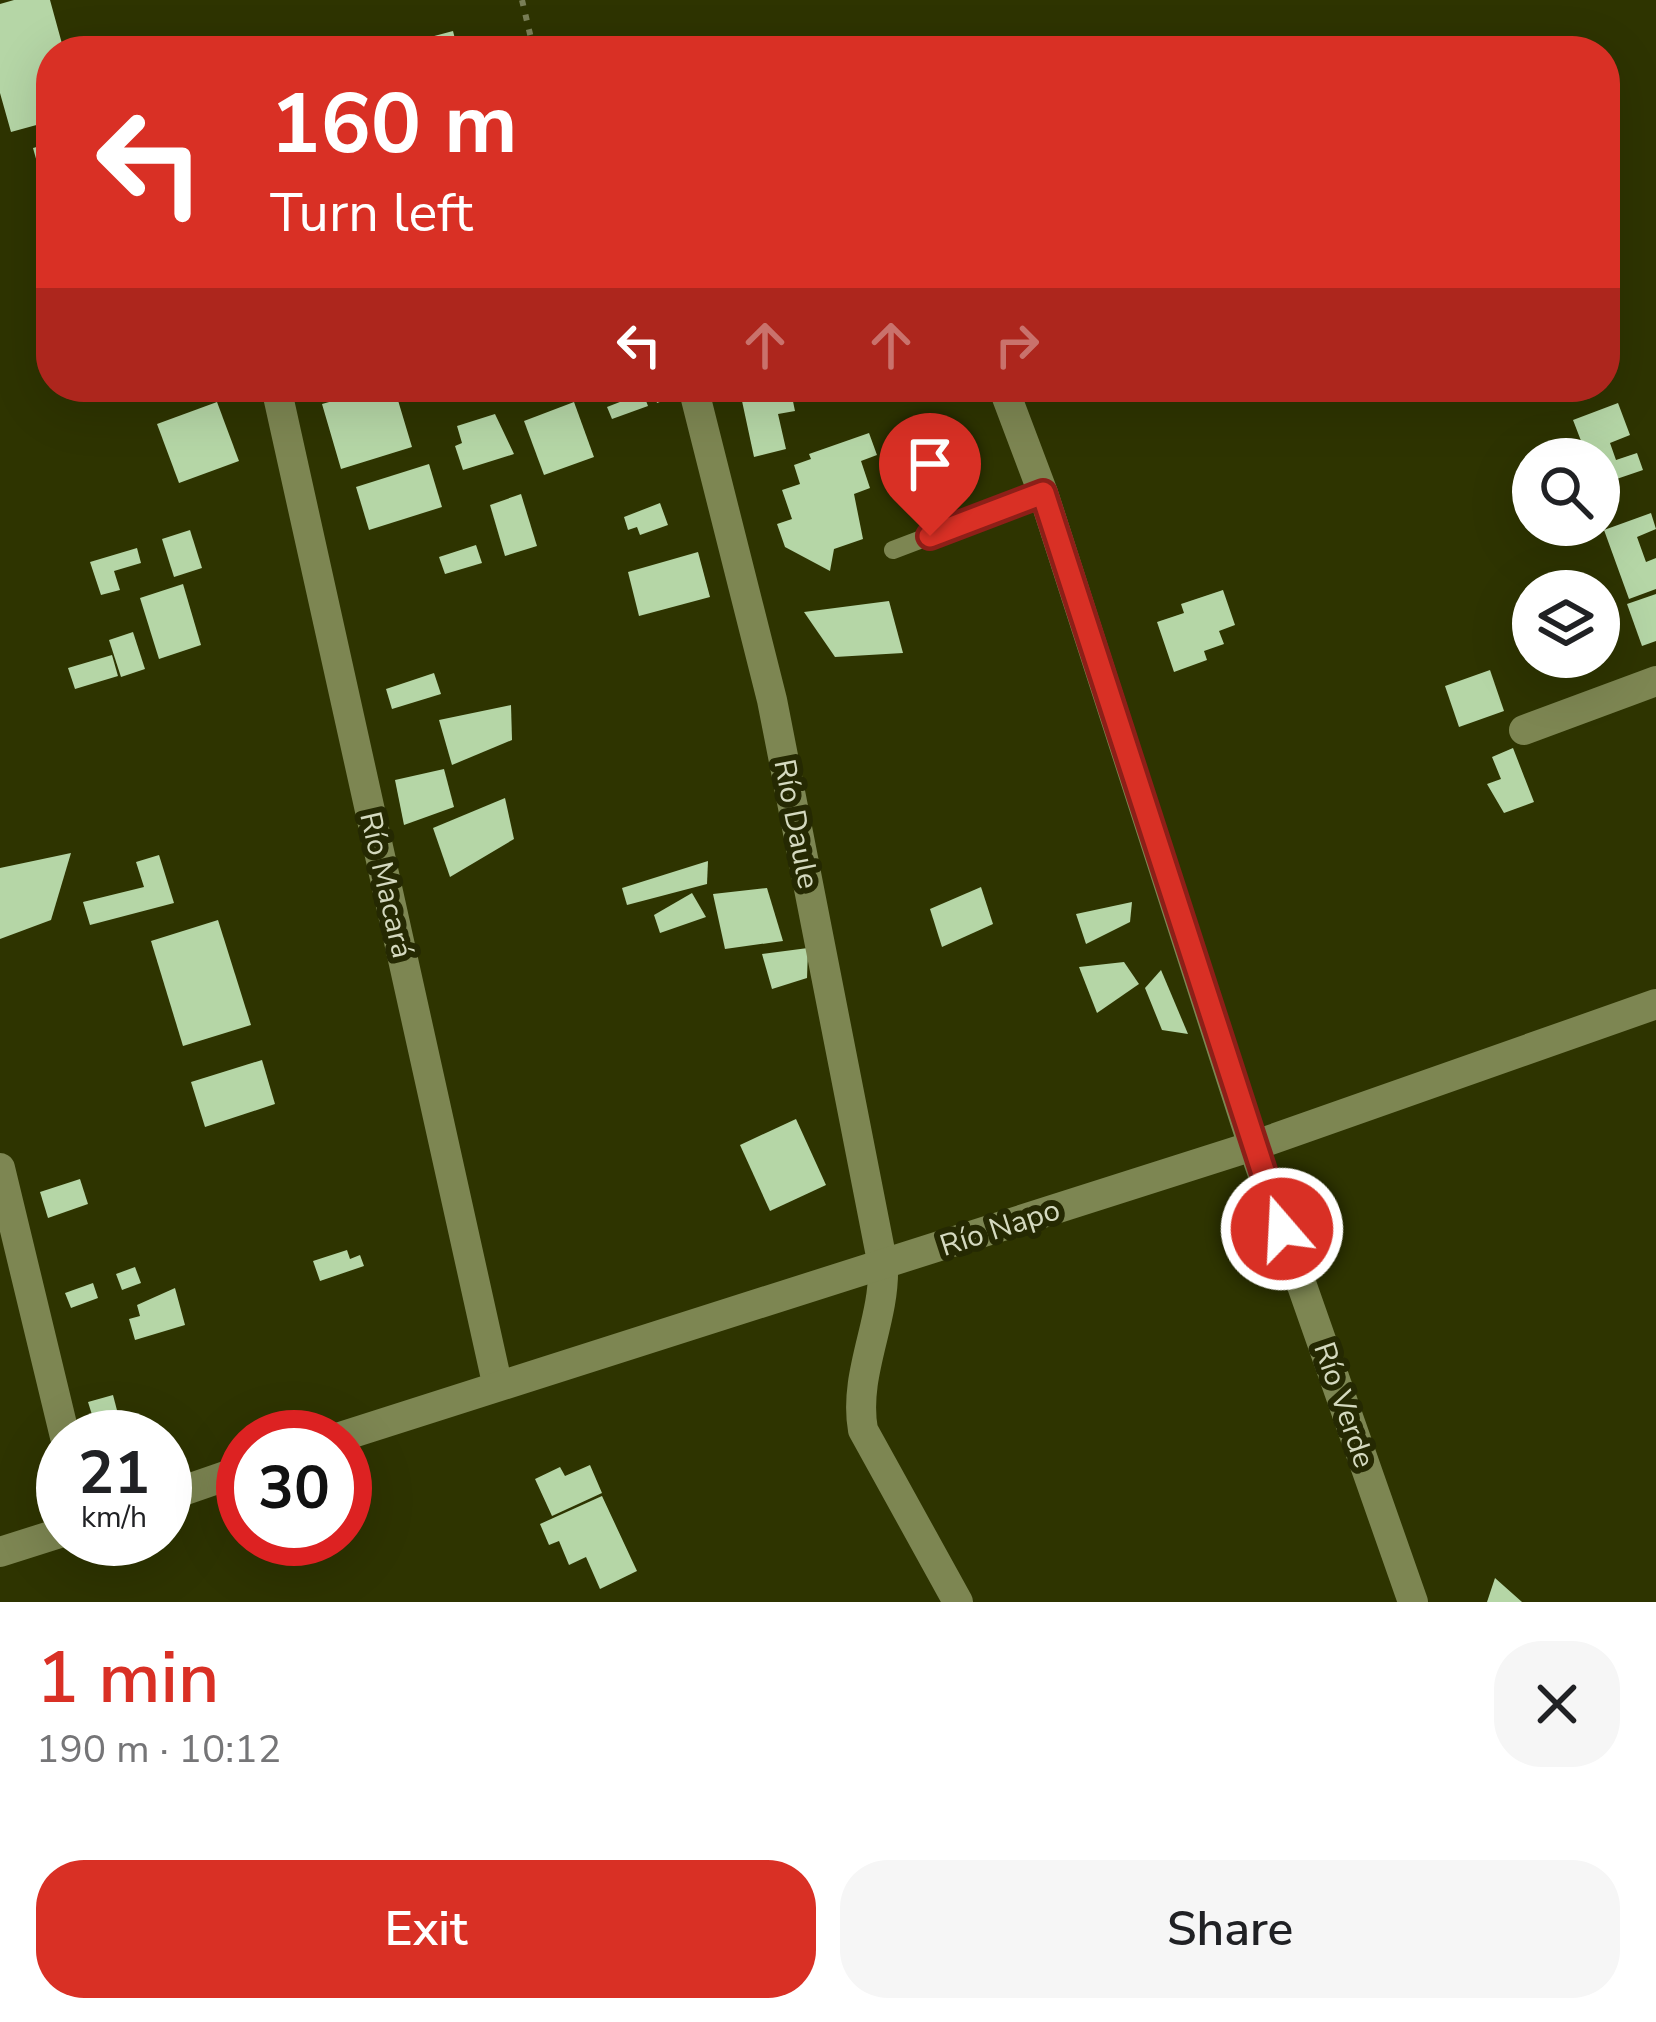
<!DOCTYPE html>
<meta charset="utf-8">
<style>
body{margin:0;font-family:"Nunito Sans",sans-serif;background:#f6f6f6;color:#202124;height:100vh;display:flex;flex-direction:column;font-size:45px;white-space:nowrap}
*{box-sizing:border-box;margin:0}
p{font-size:39px;color:#757577}
.icon{flex:none;width:66px;height:66px;fill:none;stroke:currentColor;stroke-width:2;stroke-linecap:round;stroke-linejoin:round}
.map{position:relative;height:1602px;overflow:hidden}
.sheet{display:flex;flex-direction:column;background:#fff;flex:1}
.sheet>*{flex:none}
.guide{position:absolute;left:36px;top:36px;width:1584px;height:366px;border-radius:48px;box-shadow:0 12px 48px #0002;background:#d93025;color:#fff;overflow:hidden}
.fabs{position:absolute;left:1512px;top:438px;display:grid;gap:24px}
.fabs a{display:grid;place-items:center;width:108px;height:108px;border-radius:50%;background:#fff;box-shadow:0 12px 48px #0002;font-size:60px}
.speed{position:absolute;left:36px;top:1410px;display:flex;gap:24px;font-size:60px;font-weight:700;text-align:center}
.speed>*{display:grid;place-content:center;width:156px;height:156px;border-radius:50%;background:#fff;box-shadow:0 12px 48px #0002;line-height:1}
.speed small{font-size:30px;font-weight:400}
.speed .limit{border:18px solid #d22;background:#fff;color:#111}
.pin{position:absolute;display:grid;place-items:center;width:102px;height:102px;color:#fff;margin:-123px -51px;border-radius:50% 50% 50% 0;rotate:-45deg;box-shadow:0 0 12px #0007}
.pin .icon{rotate:45deg}
.me{position:absolute;width:132px;margin:-66px;rotate:341deg;stroke-linejoin:round;filter:drop-shadow(0 0 9px #0008)}
.turn{display:flex;align-items:center;gap:42px;height:252px;padding:0 36px;font-size:54px}
.turn .icon{width:156px;height:156px;stroke-width:2.5}
.turn b{display:block;font-size:84px;line-height:102px}
.lanes{display:flex;align-items:center;height:114px;padding:0 36px;background:#0003;justify-content:center;gap:60px;direction:ltr}
.lanes .off{opacity:.35}
.round{display:grid;place-items:center;flex:none;width:126px;height:126px;border-radius:48px;background:#f6f6f6}
.head{display:flex;align-items:center;justify-content:space-between;height:204px;padding:0 36px}
h1{font-size:72px;font-weight:600;line-height:90px;color:#d93025}
.primary-button{display:flex;gap:24px;margin-top:auto;padding:24px 36px}
.primary-button a{flex:1;height:138px;border-radius:48px;background:#d93025;color:#fff;font-size:48px;font-weight:600;line-height:138px;text-align:center}
.primary-button a+a{background:#f6f6f6;color:#202124}
.map>svg:first-child{display:block}
</style>
<div class="map">
<svg width="1656" height="1602" viewBox="0 0 1656 1602">
<rect width="100%" height="100%" fill="#2e3400"/>
<g fill="#b5d6a6">
<polygon points="14,0 50,0 64,51 51,51 51,121 11,132 0,93 0,4"/>
<polygon points="453,31 458,51 410,51 408,43"/>
<polygon points="51,143 51,170 40,173 33,148"/>
<polygon points="51,331 51,366 48,367 36,336"/>
<polygon points="337,387 394,387 412,447 341,469 322,404 340,399"/>
<polygon points="679,387 681,394 657,403 653,390"/>
<polygon points="739,387 790,387 795,411 778,414 786,449 754,457"/>
<polygon points="643,393 648,406 612,419 607,407"/>
<polygon points="217,402 239,461 179,483 157,424"/>
<polygon points="574,402 594,457 544,475 524,421"/>
<polygon points="1618,403 1630,435 1610,443 1616,460 1637,453 1643,470 1599,485 1599,459 1588,459 1573,420"/>
<polygon points="495,414 514,454 463,470 455,446 462,443 457,426"/>
<polygon points="869,433 877,455 861,461 870,488 854,494 863,539 834,549 830,571 785,547 777,524 792,519 782,490 800,484 794,465 811,459 809,454"/>
<polygon points="429,464 442,507 369,530 356,487"/>
<polygon points="521,494 537,546 505,556 490,505"/>
<polygon points="660,503 668,525 640,535 637,527 628,530 624,517"/>
<polygon points="1651,513 1656,529 1637,537 1646,562 1656,558 1656,589 1629,599 1604,530"/>
<polygon points="190,530 202,568 174,577 162,539"/>
<polygon points="476,545 482,563 445,574 439,557"/>
<polygon points="137,548 141,563 114,571 120,590 101,595 90,562"/>
<polygon points="698,552 710,597 639,616 628,572"/>
<polygon points="183,584 201,645 159,659 140,598"/>
<polygon points="1223,590 1235,625 1219,631 1224,644 1204,651 1207,660 1174,672 1157,622 1184,613 1181,604"/>
<polygon points="1656,594 1656,641 1642,646 1627,604"/>
<polygon points="889,601 903,653 835,657 804,612"/>
<polygon points="133,632 145,669 121,677 109,640"/>
<polygon points="112,655 118,676 75,689 68,668"/>
<polygon points="1490,670 1504,711 1459,727 1445,686"/>
<polygon points="434,673 441,694 392,709 386,689"/>
<polygon points="511,705 512,740 452,765 439,720"/>
<polygon points="1513,748 1534,802 1504,813 1487,784 1501,779 1492,757"/>
<polygon points="444,769 454,807 404,825 395,780"/>
<polygon points="505,798 514,839 450,877 433,828"/>
<polygon points="71,853 51,920 0,939 0,868"/>
<polygon points="159,855 174,903 90,925 83,902 144,887 136,862"/>
<polygon points="708,861 707,884 627,905 622,888"/>
<polygon points="981,887 993,924 942,947 930,909"/>
<polygon points="767,888 783,941 725,949 713,894"/>
<polygon points="692,893 706,917 660,933 654,915"/>
<polygon points="1132,902 1130,922 1086,944 1076,914"/>
<polygon points="218,920 251,1025 183,1046 151,941"/>
<polygon points="808,948 807,978 772,989 762,954"/>
<polygon points="1124,962 1139,984 1097,1013 1079,967"/>
<polygon points="1161,970 1188,1034 1162,1030 1145,988"/>
<polygon points="262,1060 275,1104 205,1127 191,1082"/>
<polygon points="796,1119 826,1185 770,1211 740,1145"/>
<polygon points="80,1179 88,1204 48,1218 40,1192"/>
<polygon points="347,1250 350,1259 360,1255 364,1266 320,1281 313,1261"/>
<polygon points="135,1267 141,1283 122,1290 116,1274"/>
<polygon points="93,1283 98,1298 71,1308 65,1293"/>
<polygon points="175,1288 185,1325 135,1340 129,1319 140,1316 137,1305"/>
<polygon points="113,1395 124,1437 99,1437 88,1402"/>
<polygon points="590,1465 602,1493 552,1516 535,1479 560,1467 565,1476"/>
<polygon points="602,1496 637,1571 600,1589 586,1557 569,1565 559,1541 549,1545 540,1524"/>
<polygon points="1495,1578 1522,1602 1487,1602"/>
</g>
<g fill="none" stroke-linecap="round" stroke-linejoin="round">
<polyline stroke="#7a7f57" stroke-width="6" stroke-dasharray="6 9" stroke-linecap="butt" points="522,0 534,51"/>
<polyline stroke="#7d8652" stroke-width="18" points="893,550 1043,493"/>
<g stroke="#7d8652" stroke-width="30">
<polyline points="276,387 497,1383"/>
<path d="M 693,387 L 772,700 L 883,1266 C 885,1322 853,1374 863,1430 L 958,1602"/>
<polyline points="1003,387 1043,493 1253,1146 1413,1602"/>
<polyline points="1524,730 1656,681"/>
<polyline points="0,1168 65,1437"/>
<polyline points="340,1437 1253,1146 1656,1004"/>
<polyline points="165,1497 243,1470"/>
<polyline points="0,1552 63,1532"/>
</g>
</g>
<g fill="none" stroke-linecap="round" stroke-linejoin="round">
<g stroke="#8d1f18" stroke-width="30">
<polyline id="route" points="930,536 1043,493 1282,1229"/>
</g>
<use href="#route" stroke="#d93025" stroke-width="21"/>
</g>
<g text-anchor="middle" dominant-baseline="central" stroke-width="12" stroke-linejoin="round" paint-order="stroke">
<g font-size="30" fill="#d4d9bf" stroke="#252902">
<text transform="translate(796 824) rotate(79)">Río Daule</text>
<text transform="translate(386 885) rotate(77)">Río Macará</text>
<text transform="translate(1000 1228) rotate(-18)">Río Napo</text>
<text transform="translate(1344 1405) rotate(71)">Río Verde</text>
</g>
</g>
</svg>
<div class="fabs">
<a><svg class="icon" aria-label="search" viewBox="0 0 24 24"><circle cx="10" cy="10" r="6"/><path d="M15 15l6 6"/></svg></a>
<a><svg class="icon" aria-label="layers" viewBox="0 0 24 24"><path d="M12 4l9 5-9 5-9-5zM3 14l9 5 9-5"/></svg></a>
</div>
<div class="speed"><div>21<small>km/h</small></div><div class="limit">30</div></div>
<div class="pin" style="left:930px;top:536px;background:#d93025"><svg class="icon" aria-label="arrive" viewBox="0 0 24 24"><path d="M6 21V4h12l-3 4 3 4H6"/></svg></div>
<svg class="me" style="left:1282px;top:1229px" viewBox="-20 -20 40 40"><circle r="17" fill="#d93025" stroke="#fff" stroke-width="3"/><path d="M0-11L8 9 0 5-8 9z" fill="#fff"/></svg>
<div class="guide">
<div class="turn"><svg class="icon" aria-label="left" viewBox="0 0 24 24"><path d="M17 20v-9H6M10 6l-5 5 5 5"/></svg><div><b>160 m</b>Turn left</div></div>
<div class="lanes"><svg class="icon" aria-label="left" viewBox="0 0 24 24"><path d="M17 20v-9H6M10 6l-5 5 5 5"/></svg><svg class="icon off" aria-label="ahead" viewBox="0 0 24 24"><path d="M12 20V5M6 11l6-6 6 6"/></svg><svg class="icon off" aria-label="ahead" viewBox="0 0 24 24"><path d="M12 20V5M6 11l6-6 6 6"/></svg><svg class="icon off" aria-label="right" viewBox="0 0 24 24"><path d="M7 20v-9h11M14 6l5 5-5 5"/></svg></div>
</div>
</div>
<section class="sheet">
<div class="head"><div><h1>1 min</h1><p>190 m · 10:12</p></div><a class="round"><svg class="icon" aria-label="close" viewBox="0 0 24 24"><path d="M6 6l12 12M18 6L6 18"/></svg></a></div>
<div class="primary-button"><a>Exit</a><a>Share</a></div>
</section>
